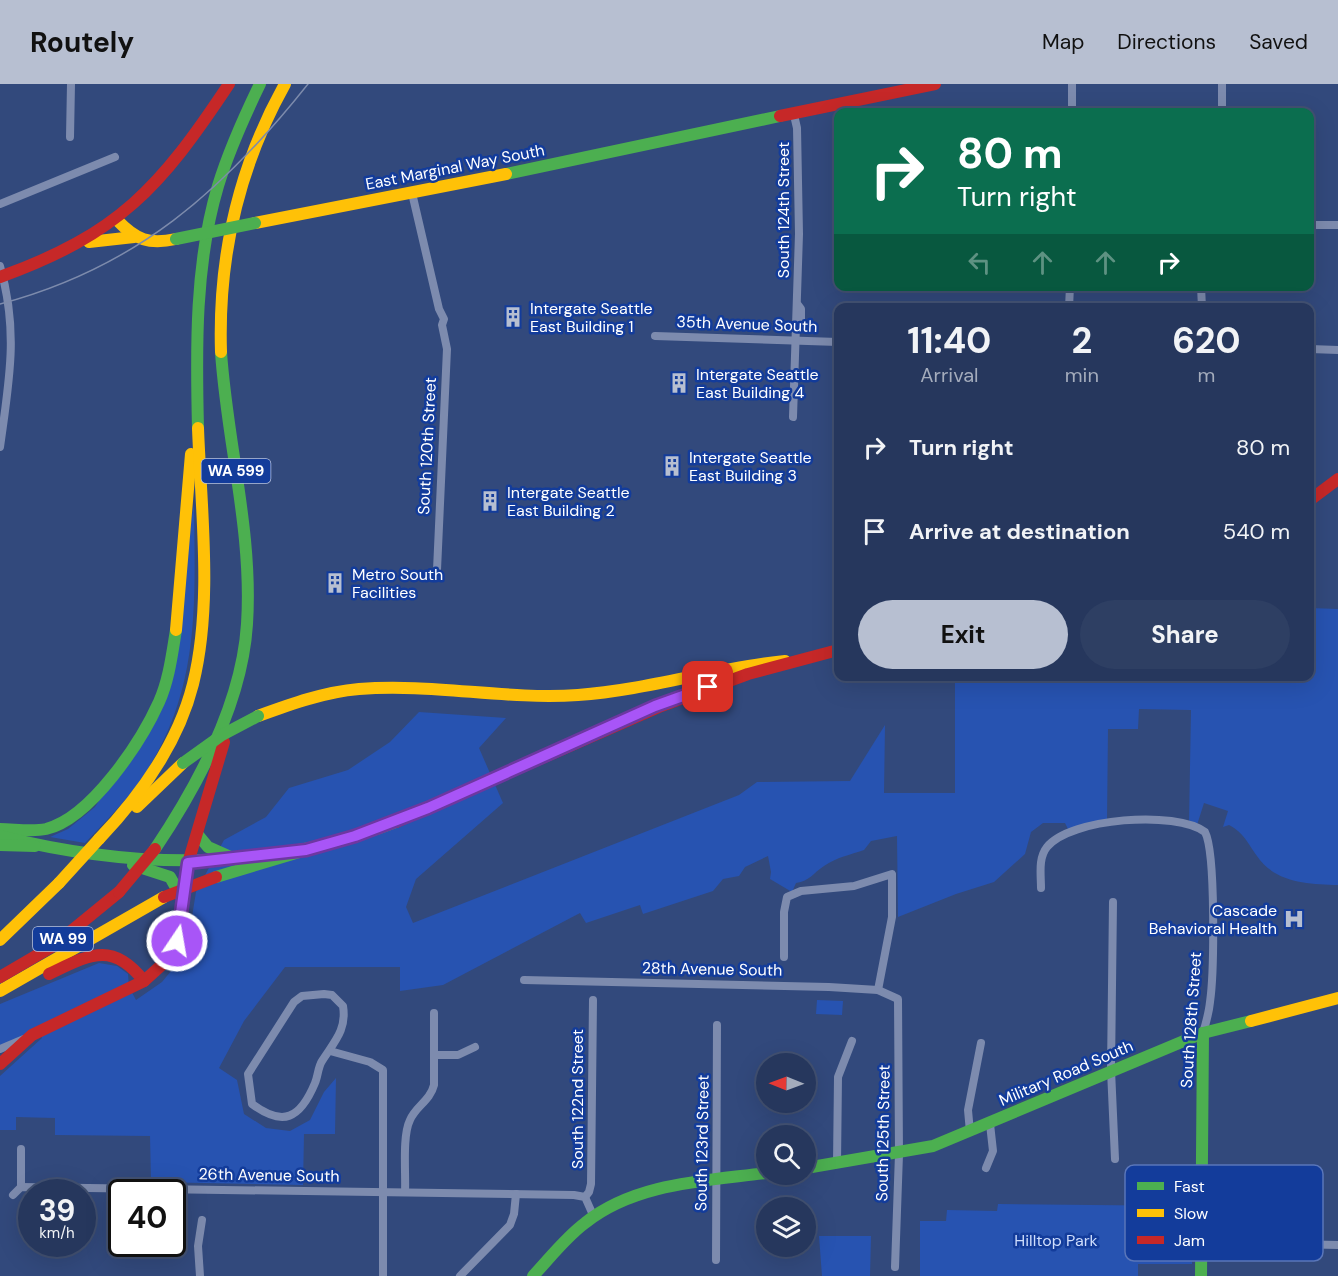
<!DOCTYPE html>
<style>
body{margin:0;font-family:"DM Sans",sans-serif;background:#2e3f63;color:#f1f3f6;height:100vh;display:flex;flex-direction:column;font-size:22px;white-space:nowrap}
*{box-sizing:border-box;margin:0}
p{font-size:20px;color:#a4acbc}
.icon{flex:none;width:33px;height:33px;fill:none;stroke:currentColor;stroke-width:2;stroke-linecap:round;stroke-linejoin:round}
.map{position:relative;flex:1;overflow:hidden}
.side{position:absolute;left:834px;top:219px;width:480px;height:378px;display:flex;flex-direction:column;background:#26375d;border-radius:12px;box-shadow:0 6px 24px #0002,0 0 0 2px #425172}
.side>*{flex:none}
.top-card{position:absolute;left:834px;top:24px;width:480px;height:183px;border-radius:12px;box-shadow:0 6px 24px #0002,0 0 0 2px #425172;background:#0b6e4f;color:#fff;overflow:hidden}
.needle{width:39px;rotate:271deg}
.tools{position:absolute;left:756px;top:969px;display:grid;gap:12px}
.tools a{display:grid;place-items:center;width:60px;height:60px;border-radius:50%;background:#26375d;box-shadow:0 6px 24px #0002,0 0 0 2px #425172;font-size:30px}
.speed{position:absolute;left:18px;top:1095px;display:flex;gap:12px;font-size:30px;font-weight:700;text-align:center}
.speed>*{display:grid;place-content:center;width:78px;height:78px;border-radius:50%;background:#26375d;box-shadow:0 6px 24px #0002,0 0 0 2px #425172;line-height:1}
.speed small{font-size:15px;font-weight:400}
.speed .limit{border:3px solid #111;border-radius:9px;background:#fff;color:#111}
.pin{position:absolute;display:grid;place-items:center;width:51px;height:51px;color:#fff;margin:-26px;border-radius:12px;box-shadow:0 3px 9px #0006}
.me{position:absolute;width:66px;margin:-33px;rotate:12deg;stroke-linejoin:round;filter:drop-shadow(0 0 4px #0008)}
.turn{display:flex;align-items:center;gap:21px;height:126px;padding:0 24px;font-size:27px}
.turn .icon{width:78px;height:78px;stroke-width:2.5}
.turn b{display:block;font-size:42px;line-height:51px}
.lanes{display:flex;align-items:center;height:57px;padding:0 24px;background:#0003;justify-content:center;gap:30px;direction:ltr}
.lanes .off{opacity:.35}
.eta{display:flex;justify-content:space-evenly;align-items:center;height:102px;text-align:center}
.eta b{font-size:36px;font-weight:700;line-height:42px}
.cta{display:flex;gap:12px;margin-top:auto;padding:12px 24px}
.cta a{flex:1;height:69px;border-radius:36px;background:#b7bfd1;color:#111;font-size:24px;font-weight:700;line-height:69px;text-align:center}
.cta a+a{background:#2e3f63;color:#f1f3f6}
ul{padding:0;list-style:none}
li{display:flex;align-items:center;gap:18px;height:84px;padding:0 24px}
li div{flex:1}
li b{display:block;font-size:22px}
li em{font-style:normal}
header{display:flex;align-items:center;gap:36px;box-sizing:border-box;height:84px;padding:0 30px;background:#b7bfd1;color:#111}
header strong{font-size:28px}
nav{display:flex;gap:33px;margin-inline-start:auto;font-size:21px}
.map>svg:first-child{display:block}
</style>
<header>
<strong>Routely</strong>
<nav><a>Map</a><a>Directions</a><a>Saved</a></nav>
</header>
<div class="map">
<svg width="1338" height="1192" viewBox="0 0 1338 1192">
<rect width="100%" height="100%" fill="#32497c"/>
<g fill="#2753b1">
<path d="M 194,420 C 195,522 201,608 140,697 C 124,719 104,739 85,759 L 50,753 L 68,745 L 95,723 L 157,629 Z"/>
<path d="M 1310,524 L 1338,525 L 1338,801 C 1308,800 1275,799 1257,772 C 1247,758 1244,749 1229,741 L 1223,743 L 1228,727 L 1204,719 L 1197,741 L 1189,739 L 1191,626 L 1139,625 L 1138,645 L 1108,645 L 1107,737 L 1070,749 L 1065,739 L 1043,739 L 1031,748 L 1025,770 L 994,798 L 956,810 L 898,833 L 897,752 L 871,757 L 864,766 C 850,771 837,773 824,782 C 813,789 810,797 796,799 L 792,808 L 770,795 L 771,788 L 768,772 L 745,783 L 739,792 L 723,795 L 713,807 L 643,830 L 640,821 L 586,839 L 580,829 L 443,901 L 400,907 L 400,883 L 285,883 L 244,937 L 219,984 L 237,996 L 244,1030 L 266,1044 L 290,1047 L 310,1036 L 324,1008 L 336,994 L 335,1050 L 304,1050 L 303,1101 L 151,1098 L 150,1052 L 55,1051 L 55,1034 L 16,1033 L 16,1046 L 0,1046 L 0,992 L 42,954 L 38,946 L 0,963 L 0,920 L 99,879 L 117,882 L 128,890 L 129,903 L 136,916 L 162,898 L 180,876 L 189,851 L 196,808 L 224,756 L 266,733 L 289,704 L 348,686 L 390,658 L 419,628 L 506,634 L 479,664 L 503,719 L 416,795 L 406,823 L 413,839 L 739,711 L 757,698 L 850,697 L 885,641 L 884,709 L 955,709 L 955,597 L 975,592 L 1310,592 Z"/>
<polygon points="817,916 843,917 842,931 816,930"/>
<polygon points="998,1120 1193,1122 1192,1180 1138,1180 1138,1192 920,1192 920,1137 946,1137 947,1126 997,1127"/>
<polygon points="819,1152 871,1152 870,1192 822,1192"/>
</g>
<g fill="none" stroke-linecap="round" stroke-linejoin="round">
<g stroke="#7d8bae" stroke-width="8">
<polyline points="1222,0 1222,28"/>
<polyline points="1072,28 1072,0"/>
<polyline points="70,53 71,0"/>
<polyline points="412,109 439,225 444,235 442,241 447,265 437,486"/>
<polyline points="0,120 115,73"/>
<polyline points="1310,141 1338,141"/>
<path d="M 0,182 C 19,248 9,297 0,363"/>
<polyline points="1201,202 1202,224"/>
<polyline points="1069,224 1070,202"/>
<polyline points="797,239 801,235 801,225 798,221"/>
<polyline points="655,252 838,258"/>
<polyline points="1310,265 1338,266"/>
<polyline points="793,333 799,150 797,44 794,31"/>
<path d="M 1041,804 C 1041,791 1038,774 1047,763 C 1070,734 1176,726 1205,748 C 1216,769 1214,890 1210,918 C 1209,928 1206,939 1203,949"/>
<polyline points="1113,818 1111,986 1115,1075"/>
<polyline points="784,873 784,828 787,813 801,807 854,802 892,790 892,833 878,906"/>
<polyline points="524,896 829,903 878,906 898,915 899,1070 895,1183"/>
<path d="M 324,910 L 332,911 L 343,922 C 347,946 334,958 322,977 C 318,983 318,992 315,999 C 300,1035 283,1043 252,1020 L 248,990 L 294,918 L 302,912 Z"/>
<polyline points="0,965 24,955"/>
<polyline points="330,967 370,978 383,986 383,1192"/>
<polyline points="434,971 458,971 475,963"/>
<polyline points="970,1048 968,1026 981,959"/>
<polyline points="837,1079 838,993 852,957"/>
<polyline points="986,1084 993,1067 990,1040"/>
<polyline points="21,1103 21,1065"/>
<path d="M 405,1108 C 406,1090 402,1052 410,1036 C 416,1022 430,1017 434,1001 L 434,929"/>
<polyline points="13,1111 21,1103 574,1111 585,1113 593,1131"/>
<polyline points="585,1113 589,1108 591,1100 593,916"/>
<polyline points="1201,1158 1338,1161"/>
<polyline points="716,1176 717,941"/>
<polyline points="200,1192 198,1162 202,1136"/>
<polyline points="460,1192 510,1141 514,1130 516,1110"/>
</g>
<g stroke="#4caf50" stroke-width="12">
<polyline points="506,90 780,32"/>
<path d="M 198,344 C 196,264 195,179 218,102 C 229,66 244,33 260,0"/>
<path d="M 0,745 C 14,745 32,748 46,745 C 91,734 141,658 159,618 C 169,596 172,570 176,546"/>
<polyline points="198,751 208,763 235,775"/>
<path d="M 0,752 C 132,785 268,788 396,738"/>
<polyline points="0,761 35,762"/>
<path d="M 155,765 C 198,701 242,619 247,540 C 253,448 227,359 221,268"/>
<polyline points="133,781 170,793 182,814"/>
<polyline points="216,793 306,766"/>
<polyline points="806,1084 933,1062 1203,949 1251,937"/>
<path d="M 533,1192 C 550,1174 565,1154 585,1139 C 635,1099 705,1097 766,1089"/>
<polyline points="1201,1192 1203,949"/>
</g>
<g stroke="#ffc107" stroke-width="12">
<path d="M 117,136 C 136,156 149,161 176,155"/>
<polyline points="255,139 506,90"/>
<polyline points="89,158 134,153"/>
<path d="M 221,268 C 218,172 238,84 285,0"/>
<polyline points="176,546 191,370"/>
<path d="M 258,632 C 291,620 324,608 359,605 C 432,599 505,616 578,611 C 648,606 715,584 785,577"/>
<polyline points="137,723 183,679"/>
<path d="M 99,755 C 141,711 178,660 193,600 C 213,520 201,426 198,344"/>
<polyline points="0,856 59,799"/>
<polyline points="0,907 164,813"/>
<polyline points="1251,937 1338,914"/>
</g>
<g stroke="#c62828" stroke-width="12">
<polyline points="780,32 935,0"/>
<path d="M 0,193 C 119,150 160,104 229,0"/>
<polyline points="1310,416 1338,395"/>
<polyline points="396,738 661,622 748,590 838,566"/>
<polyline points="188,779 224,658"/>
<path d="M 49,890 C 89,871 112,856 144,897"/>
<polyline points="0,893 53,862 119,808"/>
<polyline points="0,980 32,951 144,897 165,878 180,846 188,779"/>
</g>
<path stroke="#7d8bac" stroke-width="1.5" d="M 0,220 C 136,184 223,107 308,0"/>
<g stroke="#4caf50" stroke-width="12">
<polyline points="176,155 255,139"/>
<polyline points="183,679 222,651 258,632"/>
</g>
<polyline stroke="#ffc107" stroke-width="12" points="59,799 99,755"/>
<g stroke="#c62828" stroke-width="12">
<polyline points="119,808 155,765"/>
<polyline points="164,813 216,793"/>
</g>
</g>
<g fill="none" stroke-linecap="round" stroke-linejoin="round">
<g stroke="#6d37a1" stroke-width="15">
<polyline id="route" points="177,857 188,779 306,766 355,752 428,724 655,622 708,603"/>
</g>
<use href="#route" stroke="#a855f7" stroke-width="10"/>
</g>
<defs>
<g id="building-bare" transform="scale(1.62)"><path d="M-4-6H4V6H1V3H-1V6H-4ZM-2.5-4.3h1.7v1.8h-1.7ZM.8-4.3h1.7v1.8H.8ZM-2.5-1h1.7V.8h-1.7ZM.8-1h1.7V.8H.8Z" fill="#b7bfd1" stroke="#133c9b" stroke-width="2.5" paint-order="stroke"/></g>
<g id="hospital-bare" transform="scale(1.62)"><path d="M-5-5h3v3.5h4V-5h3V5h-3V1.5h-4V5h-3Z" fill="#b7bfd1" stroke="#133c9b" stroke-width="2.5" paint-order="stroke"/></g>
</defs>
<g fill-rule="evenodd">
<use href="#building-bare" x="513" y="233"/>
<use href="#building-bare" x="679" y="299"/>
<use href="#building-bare" x="672" y="382"/>
<use href="#building-bare" x="490" y="417"/>
<use href="#building-bare" x="335" y="499"/>
<use href="#hospital-bare" x="1294" y="835"/>
</g>
<g text-anchor="middle" dominant-baseline="central" stroke-width="5" stroke-linejoin="round" paint-order="stroke">
<g fill="#133c9b" stroke="#b8c4e1" stroke-width="1.5">
<rect x="201.5" y="375" width="69" height="24" rx="4.5"/>
<rect x="33" y="843" width="60" height="24" rx="4.5"/>
</g>
<g font-size="15" font-weight="bold" fill="#fff">
<text x="236" y="387">WA 599</text>
<text x="63" y="855">WA 99</text>
</g>
<g font-size="16" fill="#fff" stroke="#133c9b">
<text transform="translate(455 83) rotate(-11)">East Marginal Way South</text>
<text transform="translate(783 126) rotate(-90)">South 124th Street</text>
<text transform="translate(747 240) rotate(2)">35th Avenue South</text>
<text transform="translate(427 362) rotate(-87)">South 120th Street</text>
<text transform="translate(712 885) rotate(1)">28th Avenue South</text>
<text transform="translate(1191 936) rotate(-86)">South 128th Street</text>
<text transform="translate(1066 989) rotate(-23)">Military Road South</text>
<text transform="translate(577 1015) rotate(-90)">South 122nd Street</text>
<text transform="translate(883 1049) rotate(-89)">South 125th Street</text>
<text transform="translate(702 1059) rotate(-89)">South 123rd Street</text>
<text transform="translate(269 1091) rotate(1)">26th Avenue South</text>
</g>
<g font-size="16" fill="#fff" stroke="#133c9b" text-anchor="start">
<text x="530" y="224">Intergate Seattle<tspan x="530" dy="18">East Building 1</tspan></text>
<text x="696" y="290">Intergate Seattle<tspan x="696" dy="18">East Building 4</tspan></text>
<text x="689" y="373">Intergate Seattle<tspan x="689" dy="18">East Building 3</tspan></text>
<text x="507" y="408">Intergate Seattle<tspan x="507" dy="18">East Building 2</tspan></text>
<text x="352" y="490">Metro South<tspan x="352" dy="18">Facilities</tspan></text>
<text x="1277" y="826" text-anchor="end">Cascade<tspan x="1277" dy="18">Behavioral Health</tspan></text>
</g>
<g font-size="16" fill="#cfdefd" stroke="#133c9b">
<text x="1056" y="1156">Hilltop Park</text>
</g>
</g>
<rect x="1125" y="1081" width="198" height="96" rx="9" fill="#133c9b" stroke="#5a76b9" stroke-width="1.5"/>
<rect x="1137" y="1098" width="27" height="8" fill="#4caf50"/>
<rect x="1137" y="1125" width="27" height="8" fill="#ffc107"/>
<rect x="1137" y="1152" width="27" height="8" fill="#c62828"/>
<g font-size="16" fill="#fff">
<text x="1174" y="1108">Fast</text>
<text x="1174" y="1135">Slow</text>
<text x="1174" y="1162">Jam</text>
</g>
</svg>
<div class="tools">
<a><svg class="needle" viewBox="-14 -14 28 28"><path d="M0-13l5 13h-10z" fill="#e53935"/><path d="M0 13l5-13h-10z" fill="#a4acbc"/></svg></a>
<a><svg class="icon" aria-label="search" viewBox="0 0 24 24"><circle cx="10" cy="10" r="6"/><path d="M15 15l6 6"/></svg></a>
<a><svg class="icon" aria-label="layers" viewBox="0 0 24 24"><path d="M12 4l9 5-9 5-9-5zM3 14l9 5 9-5"/></svg></a>
</div>
<div class="speed"><div>39<small>km/h</small></div><div class="limit">40</div></div>
<div class="pin" style="left:708px;top:603px;background:#d93025"><svg class="icon" aria-label="arrive" viewBox="0 0 24 24"><path d="M6 21V4h12l-3 4 3 4H6"/></svg></div>
<svg class="me" style="left:177px;top:857px" viewBox="-20 -20 40 40"><circle r="17" fill="#a855f7" stroke="#fff" stroke-width="3"/><path d="M0-11L8 9 0 5-8 9z" fill="#fff"/></svg>
<div class="top-card">
<div class="turn"><svg class="icon" aria-label="right" viewBox="0 0 24 24"><path d="M7 20v-9h11M14 6l5 5-5 5"/></svg><div><b>80 m</b>Turn right</div></div>
<div class="lanes"><svg class="icon off" aria-label="left" viewBox="0 0 24 24"><path d="M17 20v-9H6M10 6l-5 5 5 5"/></svg><svg class="icon off" aria-label="ahead" viewBox="0 0 24 24"><path d="M12 20V5M6 11l6-6 6 6"/></svg><svg class="icon off" aria-label="ahead" viewBox="0 0 24 24"><path d="M12 20V5M6 11l6-6 6 6"/></svg><svg class="icon" aria-label="right" viewBox="0 0 24 24"><path d="M7 20v-9h11M14 6l5 5-5 5"/></svg></div>
</div>
<section class="side">
<div class="eta">
<div><b>11:40</b><p>Arrival</p></div>
<div><b>2</b><p>min</p></div>
<div><b>620</b><p>m</p></div>
</div>
<ul>
<li><svg class="icon" aria-label="right" viewBox="0 0 24 24"><path d="M7 20v-9h11M14 6l5 5-5 5"/></svg><div><b>Turn right</b></div><em>80 m</em></li>
<li><svg class="icon" aria-label="arrive" viewBox="0 0 24 24"><path d="M6 21V4h12l-3 4 3 4H6"/></svg><div><b>Arrive at destination</b></div><em>540 m</em></li>
</ul>
<div class="cta"><a>Exit</a><a>Share</a></div>
</section>
</div>
